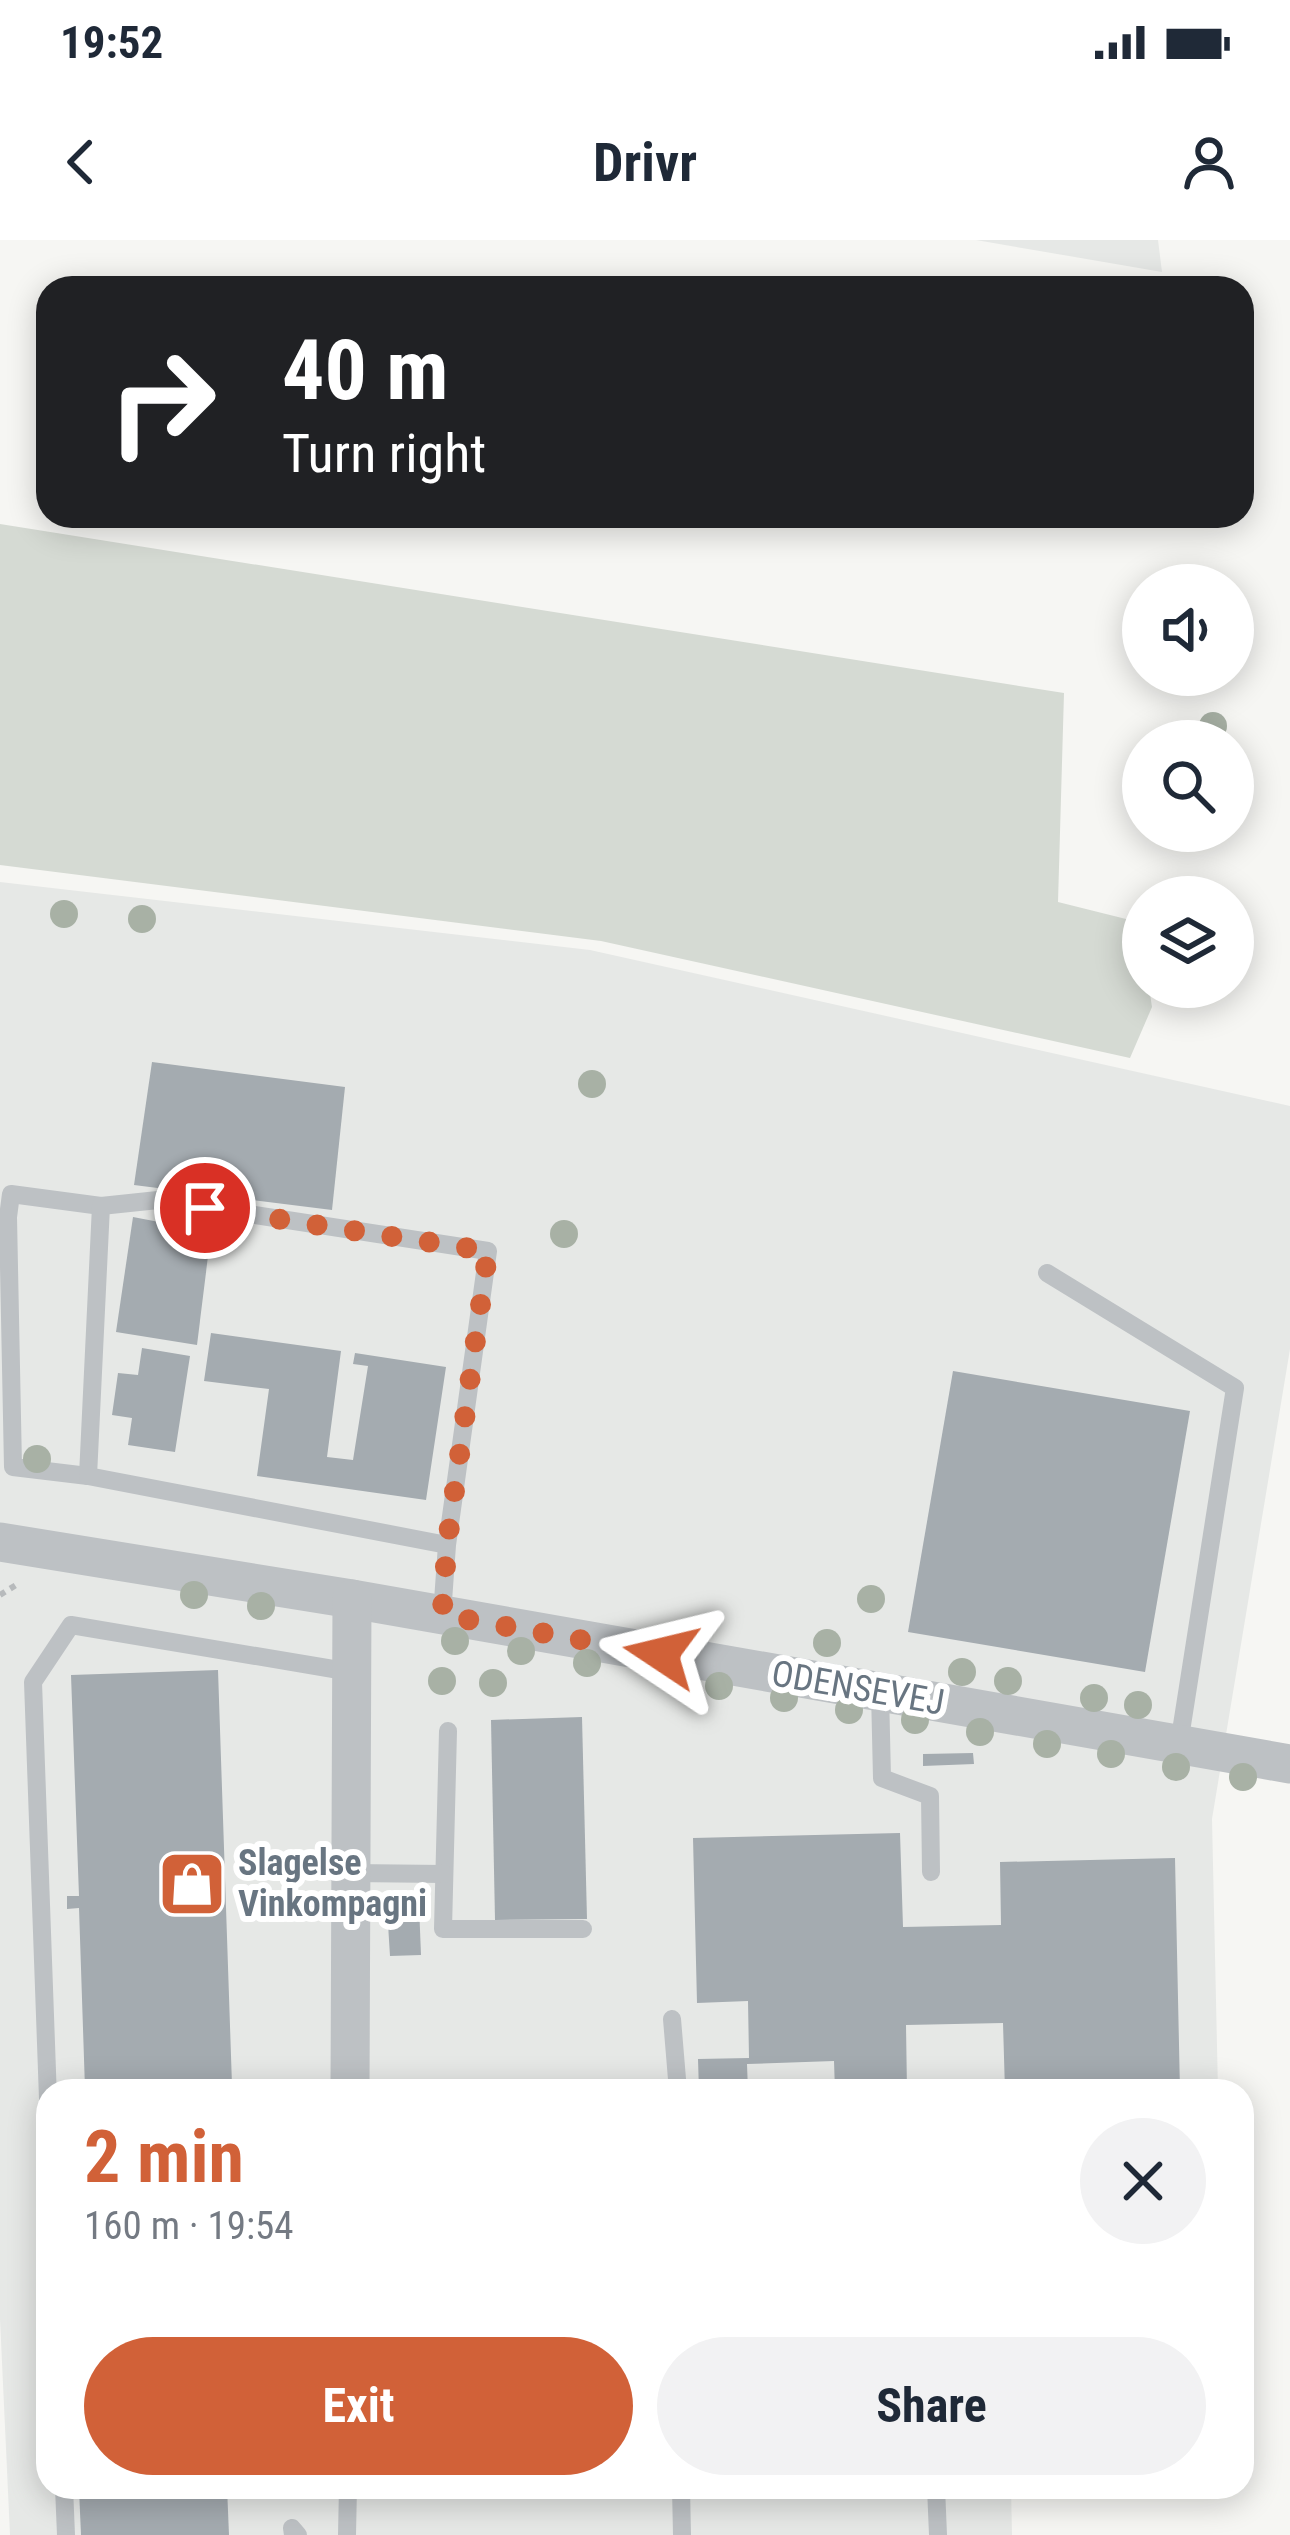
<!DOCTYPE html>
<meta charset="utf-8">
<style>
body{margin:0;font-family:"Roboto Condensed",sans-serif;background:#f2f2f3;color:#1f2937;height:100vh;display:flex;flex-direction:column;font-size:45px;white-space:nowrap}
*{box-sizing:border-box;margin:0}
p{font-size:39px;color:#747a83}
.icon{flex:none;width:66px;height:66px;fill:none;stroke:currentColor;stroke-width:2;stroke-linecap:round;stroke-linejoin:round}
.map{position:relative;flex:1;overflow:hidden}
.drawer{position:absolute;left:36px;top:1839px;width:1218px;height:420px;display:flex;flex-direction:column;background:#fff;border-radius:36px;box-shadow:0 6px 30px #0003}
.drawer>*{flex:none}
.banner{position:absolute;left:36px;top:36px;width:1218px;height:252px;border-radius:36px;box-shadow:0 6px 30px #0003;background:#202124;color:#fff;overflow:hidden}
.buttons{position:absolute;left:1122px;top:324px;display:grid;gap:24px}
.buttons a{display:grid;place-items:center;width:132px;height:132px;border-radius:50%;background:#fff;box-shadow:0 6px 30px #0003;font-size:60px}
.pin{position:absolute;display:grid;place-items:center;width:102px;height:102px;color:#fff;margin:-51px;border:6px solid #fff;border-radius:50%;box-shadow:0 3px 12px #0007}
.me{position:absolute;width:132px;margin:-66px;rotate:280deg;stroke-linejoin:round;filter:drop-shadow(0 0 9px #0008)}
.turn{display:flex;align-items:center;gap:42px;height:252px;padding:0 48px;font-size:54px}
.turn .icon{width:156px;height:156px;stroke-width:2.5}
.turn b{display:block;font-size:84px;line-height:102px}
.round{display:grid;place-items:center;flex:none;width:126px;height:126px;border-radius:63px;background:#f2f2f3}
.headline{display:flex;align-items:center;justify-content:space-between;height:204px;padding:0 48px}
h1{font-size:72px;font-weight:700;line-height:90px;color:#d16138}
.primary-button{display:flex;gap:24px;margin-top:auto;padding:24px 48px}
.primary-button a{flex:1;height:138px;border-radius:72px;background:#d16138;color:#fff;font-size:48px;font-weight:700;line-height:138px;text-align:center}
.primary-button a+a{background:#f2f2f3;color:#1f2937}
.status{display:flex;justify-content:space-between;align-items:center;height:84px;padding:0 60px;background:#fff;direction:ltr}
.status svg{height:33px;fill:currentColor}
header{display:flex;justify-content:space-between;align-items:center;height:156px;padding:0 48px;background:#fff;font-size:54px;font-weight:700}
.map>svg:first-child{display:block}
</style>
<div class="status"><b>19:52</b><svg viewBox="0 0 49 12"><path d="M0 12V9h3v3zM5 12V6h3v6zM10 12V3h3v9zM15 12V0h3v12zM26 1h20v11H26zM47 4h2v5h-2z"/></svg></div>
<header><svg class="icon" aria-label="back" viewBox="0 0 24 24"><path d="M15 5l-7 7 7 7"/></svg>Drivr<svg class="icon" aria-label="person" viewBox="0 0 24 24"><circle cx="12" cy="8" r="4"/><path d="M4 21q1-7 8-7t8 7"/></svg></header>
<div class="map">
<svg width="1290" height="2295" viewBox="0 0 1290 2295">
<rect width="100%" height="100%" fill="#f6f6f3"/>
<g fill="#e6e8e6">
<polygon points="976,0 1158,0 1162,32"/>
<polygon points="0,642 590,710 1290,866 1290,1109 1212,1579 1218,1851 48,1851 48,2247 1011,2247 1012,2295 10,2295 0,2079"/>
</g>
<polygon fill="#d5dad3" points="0,284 1064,453 1058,662 1138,682 1143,747 1149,747 1152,767 1130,818 601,701 0,625"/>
<g fill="#a4abb0">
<polygon points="152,822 345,847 332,970 134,945"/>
<polygon points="133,977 211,992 197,1105 116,1092"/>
<polygon points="211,1093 341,1111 327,1217 353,1220 368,1126 353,1124 355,1113 446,1127 426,1260 257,1236 269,1149 204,1141"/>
<polygon points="142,1108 190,1116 175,1212 128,1205 132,1178 112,1175 118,1133 138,1135"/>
<polygon points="953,1131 1190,1171 1145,1432 908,1392"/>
<polygon points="218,1430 232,1845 85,1849 79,1668 67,1669 67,1656 79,1656 71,1435"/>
<polygon points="582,1477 587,1679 495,1680 491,1480"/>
<polygon points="973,1513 974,1524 923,1526 923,1514"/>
<polygon points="900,1593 903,1687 1001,1685 1000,1622 1175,1618 1180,1851 1005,1851 1003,1783 906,1785 907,1851 835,1851 834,1821 747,1824 748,1851 699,1851 698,1819 749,1818 748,1761 697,1763 693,1598"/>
<polygon points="419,1665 421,1715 390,1716 387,1667"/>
<polygon points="128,2247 227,2247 229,2295 81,2295 79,2249"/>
</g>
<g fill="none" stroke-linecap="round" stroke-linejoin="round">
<polyline stroke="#b7babc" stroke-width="6" stroke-dasharray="6 6" stroke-linecap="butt" points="0,1355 16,1345"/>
<g stroke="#bdc1c4" stroke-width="18">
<polyline points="1047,1033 1235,1148 1179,1504"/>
<polyline points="88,1236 13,1227 8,977 11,954 101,966"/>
<polyline points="442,1375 447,1305 488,1011 158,960 101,966 88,1236 447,1305"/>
<polyline points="880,1452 882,1538 930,1556 931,1632"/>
<polyline points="448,1491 443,1689 583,1689"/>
<polyline points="351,1633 444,1634"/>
<polyline points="672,1779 678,1851"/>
<polyline points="48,1859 33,1442 71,1385 351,1432"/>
<polyline points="64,2247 66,2295"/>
<polyline points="681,2247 682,2295"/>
<polyline points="936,2247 938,2295"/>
<polyline points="293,2295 292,2288 298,2295"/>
<polyline points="347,2295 348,2247"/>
</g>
<g stroke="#bdc1c4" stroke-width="39">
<polyline points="0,1302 352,1359 1290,1524"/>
<polyline points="350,1851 352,1359"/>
</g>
</g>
<g fill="#a8b1a5">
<circle cx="1213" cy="486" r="14"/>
<circle cx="64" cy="674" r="14"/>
<circle cx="142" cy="679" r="14"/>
<circle cx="592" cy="844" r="14"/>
<circle cx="564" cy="994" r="14"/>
<circle cx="37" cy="1219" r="14"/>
<circle cx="194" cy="1355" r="14"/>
<circle cx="871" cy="1359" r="14"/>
<circle cx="261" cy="1366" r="14"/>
<circle cx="455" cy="1401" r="14"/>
<circle cx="827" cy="1403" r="14"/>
<circle cx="521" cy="1411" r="14"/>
<circle cx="587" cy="1423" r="14"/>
<circle cx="962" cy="1432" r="14"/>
<circle cx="442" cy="1441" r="14"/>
<circle cx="1008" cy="1441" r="14"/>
<circle cx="493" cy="1443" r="14"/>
<circle cx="719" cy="1446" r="14"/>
<circle cx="784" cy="1458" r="14"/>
<circle cx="1094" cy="1458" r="14"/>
<circle cx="1138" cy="1465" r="14"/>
<circle cx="849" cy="1470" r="14"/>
<circle cx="915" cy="1480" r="14"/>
<circle cx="980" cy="1492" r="14"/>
<circle cx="1047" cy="1504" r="14"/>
<circle cx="1111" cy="1514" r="14"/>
<circle cx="1176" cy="1527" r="14"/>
<circle cx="1243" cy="1537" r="14"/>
</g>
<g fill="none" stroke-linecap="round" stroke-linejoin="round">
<polyline stroke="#d16138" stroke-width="21" stroke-dasharray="0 37.8" points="205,968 488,1011 447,1305 442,1375 661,1414"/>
</g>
<defs>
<g id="shop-square" transform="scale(3.45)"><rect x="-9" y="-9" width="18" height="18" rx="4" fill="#d16138" stroke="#fff"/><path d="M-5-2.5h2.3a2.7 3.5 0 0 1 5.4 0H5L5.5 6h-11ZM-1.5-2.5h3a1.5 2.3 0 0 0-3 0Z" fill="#fff"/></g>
</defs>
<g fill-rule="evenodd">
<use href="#shop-square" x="192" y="1644"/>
</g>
<g text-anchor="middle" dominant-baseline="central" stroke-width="12" stroke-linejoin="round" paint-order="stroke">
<g font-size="36" fill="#687581" stroke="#fff">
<text transform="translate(858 1448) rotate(10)">ODENSEVEJ</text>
</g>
<g font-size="36" font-weight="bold" fill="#687581" stroke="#fff" text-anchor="start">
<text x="238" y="1623">Slagelse<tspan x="238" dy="41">Vinkompagni</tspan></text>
</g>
</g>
</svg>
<div class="buttons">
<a><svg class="icon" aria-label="sound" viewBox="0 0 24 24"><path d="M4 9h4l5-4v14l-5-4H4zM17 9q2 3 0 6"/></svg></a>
<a><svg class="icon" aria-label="search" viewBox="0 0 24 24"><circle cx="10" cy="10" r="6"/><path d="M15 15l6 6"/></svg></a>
<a><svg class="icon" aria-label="layers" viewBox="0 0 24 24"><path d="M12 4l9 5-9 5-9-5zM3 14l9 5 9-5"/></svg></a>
</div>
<div class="pin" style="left:205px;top:968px;background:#d93025"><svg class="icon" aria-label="arrive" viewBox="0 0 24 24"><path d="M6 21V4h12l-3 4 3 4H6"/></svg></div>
<svg class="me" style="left:661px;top:1414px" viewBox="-20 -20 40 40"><path d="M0-17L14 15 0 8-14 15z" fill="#d16138" stroke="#fff" stroke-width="4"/></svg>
<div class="banner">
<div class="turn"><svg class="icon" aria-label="right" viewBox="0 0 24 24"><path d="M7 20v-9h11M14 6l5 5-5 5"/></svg><div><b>40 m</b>Turn right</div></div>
</div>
<section class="drawer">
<div class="headline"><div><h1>2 min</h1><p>160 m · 19:54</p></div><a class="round"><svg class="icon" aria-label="close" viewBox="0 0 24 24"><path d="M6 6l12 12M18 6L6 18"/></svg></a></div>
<div class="primary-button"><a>Exit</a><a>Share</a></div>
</section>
</div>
